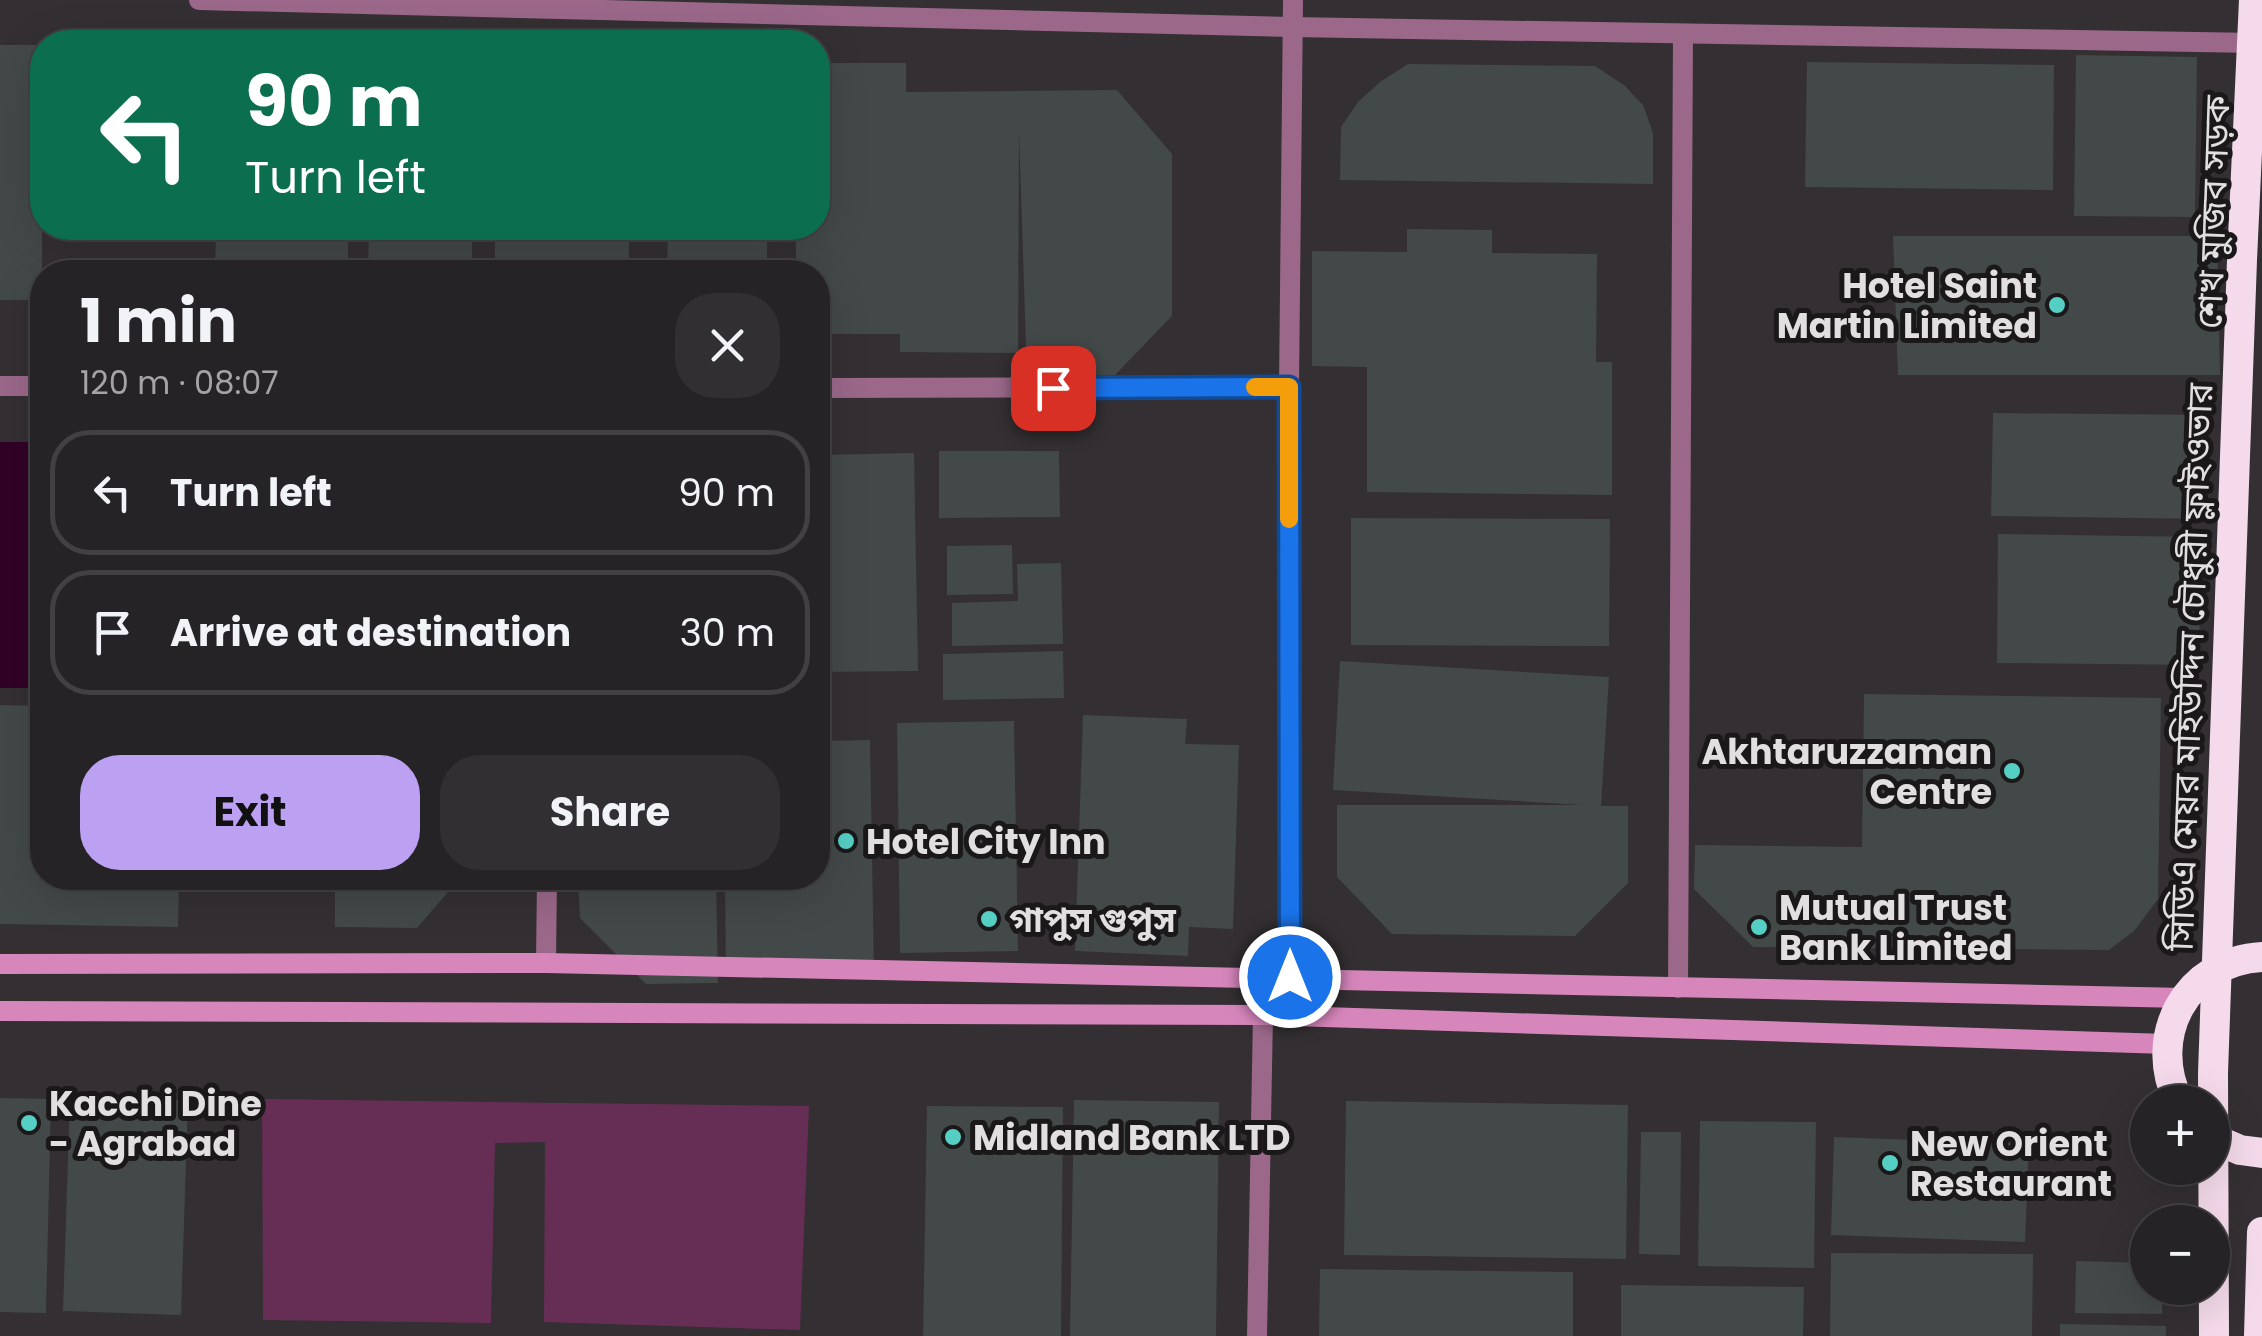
<!DOCTYPE html>
<meta charset="utf-8">
<style>
body{margin:0;font-family:Poppins,"Noto Sans Bengali",sans-serif;background:#322f32;color:#f1f3f6;height:100vh;display:flex;flex-direction:column;font-size:38px;white-space:nowrap}
*{box-sizing:border-box;margin:0}
p{font-size:32px;color:#a4a4a7}
.icon{flex:none;width:55px;height:55px;fill:none;stroke:currentColor;stroke-width:2;stroke-linecap:round;stroke-linejoin:round}
.map{position:relative;flex:1;overflow:hidden}
.sheet{position:absolute;left:30px;top:260px;width:800px;height:630px;display:flex;flex-direction:column;background:#262326;border-radius:40px;box-shadow:0 10px 40px #0002,0 0 0 2px #424043}
.sheet>*{flex:none}
.banner{position:absolute;left:30px;top:30px;width:800px;height:210px;border-radius:40px;box-shadow:0 10px 40px #0002,0 0 0 2px #424043;background:#0b6e4f;color:#fff;overflow:hidden}
.buttons{position:absolute;left:2130px;top:1085px;display:grid;gap:20px}
.buttons a{display:grid;place-items:center;width:100px;height:100px;border-radius:50%;background:#262326;box-shadow:0 10px 40px #0002,0 0 0 2px #424043;font-size:50px}
.pin{position:absolute;display:grid;place-items:center;width:85px;height:85px;color:#fff;margin:-42px;border-radius:20px;box-shadow:0 5px 15px #0006}
.me{position:absolute;width:110px;margin:-55px;rotate:0deg;stroke-linejoin:round;filter:drop-shadow(0 0 8px #0008)}
.turn{display:flex;align-items:center;gap:35px;height:210px;padding:0 50px;font-size:45px}
.turn .icon{width:130px;height:130px;stroke-width:2.5}
.turn b{display:block;font-size:70px;line-height:85px}
.round{display:grid;place-items:center;flex:none;width:105px;height:105px;border-radius:40px;background:#322f32}
.summary{display:flex;align-items:center;justify-content:space-between;height:170px;padding:0 50px}
h1{font-size:60px;font-weight:700;line-height:75px}
.action{display:flex;gap:20px;margin-top:auto;padding:20px 50px}
.action a{flex:1;height:115px;border-radius:40px;background:#bca0f2;color:#111;font-size:40px;font-weight:700;line-height:115px;text-align:center}
.action a+a{background:#322f32;color:#f1f3f6}
ul{padding:0;list-style:none}
li{display:flex;align-items:center;gap:30px;height:125px;margin:0 20px 15px;padding:0 30px;border:5px solid #424043;border-radius:40px}
li div{flex:1}
li b{display:block;font-size:38px}
li em{font-style:normal}
.map>svg:first-child{display:block}
</style>
<div class="map">
<svg width="2262" height="1336" viewBox="0 0 2262 1336">
<rect width="100%" height="100%" fill="#332f32"/>
<polygon fill="#662e55" points="262,1099 809,1106 800,1330 544,1322 545,1142 495,1143 491,1323 263,1320"/>
<rect fill="#320026" x="0" y="442" width="42" height="246"/>
<g fill="#434848">
<rect x="0" y="45" width="42" height="255"/>
<polygon points="2076,55 2197,57 2195,217 2074,216"/>
<polygon points="1807,62 2054,65 2053,190 1805,187"/>
<polygon points="818,63 906,63 906,92 1117,90 1172,154 1172,316 1115,375 1027,377 1019,132 1018,353 900,352 900,334 818,334 818,272 796,272 796,228 818,228"/>
<polygon points="1408,64 1595,66 1624,85 1643,105 1653,133 1653,184 1340,180 1341,127 1358,102 1380,82"/>
<polygon points="216,228 348,228 348,272 215,272"/>
<polygon points="369,228 472,228 472,272 368,272"/>
<rect x="495" y="228" width="134" height="44"/>
<polygon points="668,228 767,228 767,272 667,272"/>
<polygon points="1407,229 1492,230 1492,253 1597,254 1596,362 1612,362 1612,495 1367,492 1367,367 1312,366 1312,251 1407,252"/>
<polygon points="1893,236 2217,236 2220,375 1898,375"/>
<polygon points="1993,413 2206,415 2205,519 1991,516"/>
<polygon points="939,451 1059,451 1060,517 939,518"/>
<polygon points="914,453 918,671 818,672 818,455"/>
<polygon points="1351,518 1610,519 1609,646 1351,645"/>
<polygon points="1998,534 2200,537 2199,665 1997,663"/>
<polygon points="1012,545 1013,594 947,595 947,546"/>
<polygon points="1061,563 1063,644 952,646 952,603 1018,601 1017,564"/>
<polygon points="1063,651 1064,698 943,700 943,654"/>
<polygon points="1340,661 1609,677 1601,806 1628,806 1628,883 1575,936 1392,934 1337,877 1337,805 1583,805 1333,790"/>
<polygon points="1864,694 2161,698 2158,899 2134,931 2109,950 1753,947 1694,889 1695,845 1862,847"/>
<polygon points="0,705 42,706 42,878 179,878 178,927 0,924"/>
<polygon points="1083,715 1187,719 1185,744 1239,745 1233,929 1189,927 1188,956 1075,951"/>
<polygon points="1014,721 1018,951 900,953 897,723"/>
<polygon points="870,740 874,971 726,974 725,878 818,878 818,741"/>
<polygon points="335,878 460,878 417,928 335,927"/>
<polygon points="578,878 716,878 718,983 646,984 580,918"/>
<polygon points="70,1097 188,1100 181,1315 63,1311"/>
<polygon points="0,1098 51,1099 46,1313 0,1312"/>
<polygon points="1074,1100 1219,1102 1216,1336 1070,1336"/>
<polygon points="1346,1101 1628,1105 1626,1259 1344,1255"/>
<polygon points="927,1106 1063,1107 1061,1336 923,1336"/>
<polygon points="1700,1121 1816,1122 1814,1268 1698,1266"/>
<polygon points="1641,1132 1681,1132 1680,1255 1639,1254"/>
<polygon points="1834,1137 2029,1144 2025,1242 1831,1235"/>
<polygon points="1831,1253 2033,1254 2032,1336 1830,1336"/>
<polygon points="2076,1261 2148,1263 2148,1288 2162,1288 2162,1314 2075,1313"/>
<polygon points="1320,1269 1573,1272 1573,1336 1319,1336"/>
<polygon points="1621,1285 1804,1287 1803,1336 1621,1336"/>
<polygon points="2060,1324 2166,1326 2166,1336 2060,1336"/>
</g>
<g fill="none" stroke-linecap="round" stroke-linejoin="round">
<g stroke="#9b6889" stroke-width="20">
<polyline points="199,0 1292,27 2257,43"/>
<polyline points="0,386 42,386"/>
<polyline points="818,388 1289,387"/>
<polyline points="546,963 547,878"/>
<polyline points="1290,977 1289,387 1293,0"/>
<polyline points="1678,988 1683,34"/>
<polyline points="1257,1336 1263,1015"/>
</g>
<g stroke="#d786bc" stroke-width="20">
<polyline points="0,964 546,963 2185,998"/>
<polyline points="0,1011 1263,1015 2167,1044"/>
</g>
<g stroke="#f4daea" stroke-width="30">
<path d="M 2179,1102 C 2146,1037 2186,961 2262,957"/>
<polyline points="2212,1138 2240,1150 2262,1153"/>
<polyline points="2259,1336 2262,1232"/>
</g>
<polyline stroke="#f4daea" stroke-width="30" points="2214,1336 2213,1073 2242,260 2254,0"/>
</g>
<g fill="none" stroke-linecap="round" stroke-linejoin="round">
<g stroke="#114b97" stroke-width="25">
<polyline id="route" points="1053,388 1289,387 1290,977"/>
</g>
<use href="#route" stroke="#1a73e8" stroke-width="18"/>
<polyline stroke="#f59e0b" stroke-width="18" points="1255,387 1289,387 1289,519"/>
</g>
<g fill="#55cec4" stroke="#1a1819" stroke-width="4">
<circle cx="2057" cy="305" r="10"/>
<circle cx="2012" cy="771" r="10"/>
<circle cx="846" cy="841" r="10"/>
<circle cx="989" cy="919" r="10"/>
<circle cx="1759" cy="927" r="10"/>
<circle cx="29" cy="1123" r="10"/>
<circle cx="953" cy="1137" r="10"/>
<circle cx="1890" cy="1163" r="10"/>
</g>
<g text-anchor="middle" dominant-baseline="central" stroke-width="10" stroke-linejoin="round" paint-order="stroke">
<g font-size="35" fill="#e2dfe1" stroke="#1a1819">
<text transform="translate(2213 212) rotate(-88)">শেখ মুজিব সড়ক</text>
<text transform="translate(2190 667) rotate(-88)">সিডিএ মেয়র মহিউদ্দিন চৌধুরী ফ্লাইওভার</text>
</g>
<g font-size="35" font-weight="bold" fill="#e2dfe1" stroke="#1a1819" text-anchor="start">
<text x="2037" y="285" text-anchor="end">Hotel Saint<tspan x="2037" dy="40">Martin Limited</tspan></text>
<text x="1992" y="751" text-anchor="end">Akhtaruzzaman<tspan x="1992" dy="40">Centre</tspan></text>
<text x="866" y="841">Hotel City Inn</text>
<text x="1779" y="907">Mutual Trust<tspan x="1779" dy="40">Bank Limited</tspan></text>
<text x="1009" y="919">গাপুস গুপুস</text>
<text x="49" y="1103">Kacchi Dine<tspan x="49" dy="40">- Agrabad</tspan></text>
<text x="973" y="1137">Midland Bank LTD</text>
<text x="1910" y="1143">New Orient<tspan x="1910" dy="40">Restaurant</tspan></text>
</g>
</g>
</svg>
<div class="buttons">
<a>+</a>
<a>−</a>
</div>
<div class="pin" style="left:1053px;top:388px;background:#d93025"><svg class="icon" aria-label="arrive" viewBox="0 0 24 24"><path d="M6 21V4h12l-3 4 3 4H6"/></svg></div>
<svg class="me" style="left:1290px;top:977px" viewBox="-20 -20 40 40"><circle r="17" fill="#1a73e8" stroke="#fff" stroke-width="3"/><path d="M0-11L8 9 0 5-8 9z" fill="#fff"/></svg>
<div class="banner">
<div class="turn"><svg class="icon" aria-label="left" viewBox="0 0 24 24"><path d="M17 20v-9H6M10 6l-5 5 5 5"/></svg><div><b>90 m</b>Turn left</div></div>
</div>
<section class="sheet">
<div class="summary"><div><h1>1 min</h1><p>120 m · 08:07</p></div><a class="round"><svg class="icon" aria-label="close" viewBox="0 0 24 24"><path d="M6 6l12 12M18 6L6 18"/></svg></a></div>
<ul>
<li><svg class="icon" aria-label="left" viewBox="0 0 24 24"><path d="M17 20v-9H6M10 6l-5 5 5 5"/></svg><div><b>Turn left</b></div><em>90 m</em></li>
<li><svg class="icon" aria-label="arrive" viewBox="0 0 24 24"><path d="M6 21V4h12l-3 4 3 4H6"/></svg><div><b>Arrive at destination</b></div><em>30 m</em></li>
</ul>
<div class="action"><a>Exit</a><a>Share</a></div>
</section>
</div>
